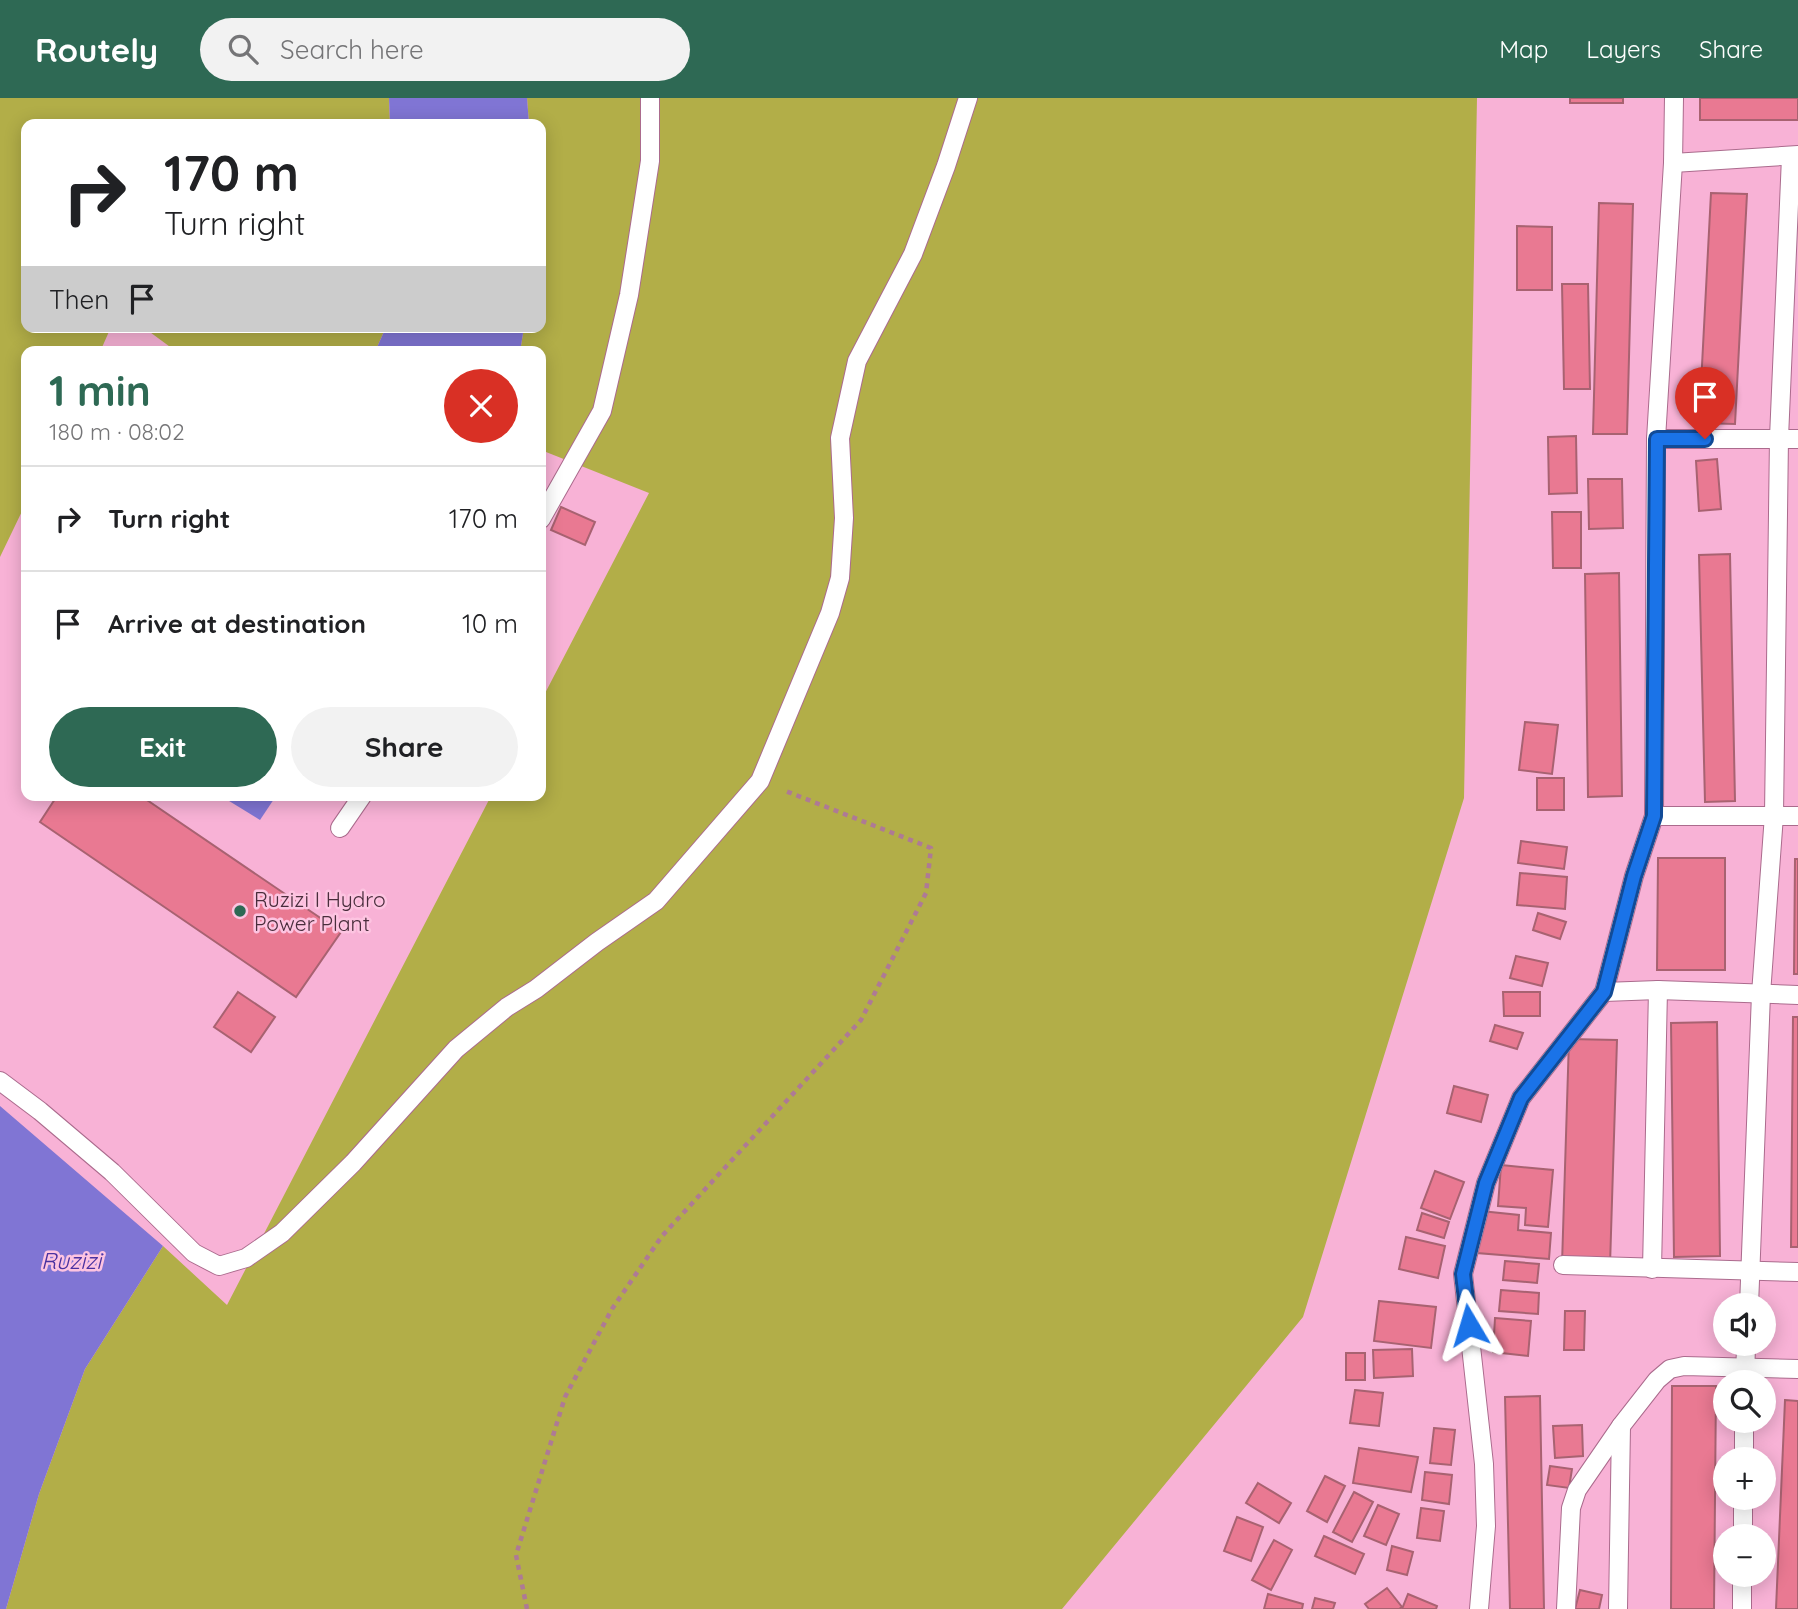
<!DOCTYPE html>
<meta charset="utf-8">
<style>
body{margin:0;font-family:Quicksand,sans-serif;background:#f2f2f2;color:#202124;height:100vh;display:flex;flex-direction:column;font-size:26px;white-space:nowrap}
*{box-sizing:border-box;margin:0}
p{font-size:23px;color:#757577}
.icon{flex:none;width:38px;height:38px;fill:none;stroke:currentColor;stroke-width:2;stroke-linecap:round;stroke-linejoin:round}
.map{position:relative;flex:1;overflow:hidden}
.sheet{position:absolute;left:21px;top:248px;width:525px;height:455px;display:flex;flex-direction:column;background:#fff;border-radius:14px;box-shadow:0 4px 18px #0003}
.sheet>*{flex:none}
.banner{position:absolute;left:21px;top:21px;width:525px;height:214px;border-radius:14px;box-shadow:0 4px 18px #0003;background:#fff;color:#202124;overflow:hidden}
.buttons{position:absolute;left:1713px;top:1195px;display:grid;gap:14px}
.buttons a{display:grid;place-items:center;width:63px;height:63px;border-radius:50%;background:#fff;box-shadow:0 4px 18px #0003;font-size:35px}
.pin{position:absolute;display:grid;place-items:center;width:60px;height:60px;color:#fff;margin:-72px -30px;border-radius:50% 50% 50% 0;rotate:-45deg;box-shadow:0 0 7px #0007}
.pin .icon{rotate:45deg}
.me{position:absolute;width:77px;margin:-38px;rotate:353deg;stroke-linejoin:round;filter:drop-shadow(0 0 5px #0008)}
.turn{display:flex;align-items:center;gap:24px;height:147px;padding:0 28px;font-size:32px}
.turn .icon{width:91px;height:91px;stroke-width:2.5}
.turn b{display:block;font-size:49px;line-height:60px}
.then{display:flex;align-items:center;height:66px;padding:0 28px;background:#0003;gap:14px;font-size:26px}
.round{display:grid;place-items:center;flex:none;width:74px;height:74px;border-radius:37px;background:#f2f2f2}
.head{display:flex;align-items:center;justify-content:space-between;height:119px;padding:0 28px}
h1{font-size:42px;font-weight:700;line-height:52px;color:#2e6954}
.cta{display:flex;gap:14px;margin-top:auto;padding:14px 28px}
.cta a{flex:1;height:80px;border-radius:42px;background:#2e6954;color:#fff;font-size:28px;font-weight:700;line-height:80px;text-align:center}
.cta a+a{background:#f2f2f2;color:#202124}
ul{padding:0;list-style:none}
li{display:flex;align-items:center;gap:21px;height:105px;padding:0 28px;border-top:2px solid #e0e0e0}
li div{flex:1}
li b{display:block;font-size:26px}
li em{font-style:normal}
header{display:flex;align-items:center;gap:42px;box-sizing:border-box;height:98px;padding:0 35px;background:#2e6954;color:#fff}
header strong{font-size:33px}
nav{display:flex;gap:38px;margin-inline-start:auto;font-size:24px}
.search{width:490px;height:63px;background:#f2f2f2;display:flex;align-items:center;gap:18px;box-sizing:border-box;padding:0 24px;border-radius:38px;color:#757577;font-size:26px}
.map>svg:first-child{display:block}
</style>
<header>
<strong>Routely</strong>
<div class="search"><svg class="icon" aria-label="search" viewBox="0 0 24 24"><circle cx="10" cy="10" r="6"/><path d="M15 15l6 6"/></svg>Search here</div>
<nav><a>Map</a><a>Layers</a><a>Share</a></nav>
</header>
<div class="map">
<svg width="1798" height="1511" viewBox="0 0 1798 1511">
<rect width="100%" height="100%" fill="#f8b2d6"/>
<g fill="#b2ae48">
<polygon points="0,0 389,0 390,26 26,26 26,229 111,229 100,254 26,254 26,405 0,459"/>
<polygon points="527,0 1477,0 1464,700 1303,1219 1062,1511 6,1511 39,1396 85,1271 163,1148 227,1207 491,698 541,698 541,603 649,395 541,352 541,254 520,254 524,229 541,229 541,26 529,26"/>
<polygon points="143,229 386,229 375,254 177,254"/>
</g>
<g fill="#8075d4">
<polygon points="389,0 527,0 529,26 390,26"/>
<polygon points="386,229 524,229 520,254 375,254"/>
<polygon points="221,698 276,698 260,722"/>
<polygon points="0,1008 163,1148 85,1271 39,1396 6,1511 0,1511"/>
</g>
<g fill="#e97992" stroke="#a86271" stroke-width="2">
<rect x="1570" y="0" width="53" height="5"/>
<rect x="1700" y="0" width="98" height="22"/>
<polygon points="1711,95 1747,96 1735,326 1699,325"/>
<polygon points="1599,105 1633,106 1627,336 1593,336"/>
<polygon points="1517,128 1552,129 1552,192 1517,192"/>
<polygon points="1562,186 1588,186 1590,291 1564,291"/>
<polygon points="1576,338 1577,395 1549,396 1548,339"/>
<polygon points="1717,361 1721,411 1699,413 1696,363"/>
<polygon points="1588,381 1622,381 1623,430 1589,431"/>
<polygon points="561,409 595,424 585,447 551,432"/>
<polygon points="1552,414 1581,414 1581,470 1553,470"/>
<polygon points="1730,456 1735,703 1705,704 1699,457"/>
<polygon points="1619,475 1622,698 1588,699 1585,476"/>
<polygon points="1525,624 1558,627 1552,676 1519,672"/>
<rect x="1537" y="680" width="27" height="32"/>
<polygon points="57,698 141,698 341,834 296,899 40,724"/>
<polygon points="1521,743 1567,749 1564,771 1518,765"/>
<polygon points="1658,760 1725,760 1725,872 1657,872"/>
<polygon points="1795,761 1798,761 1798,876 1794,876"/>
<polygon points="1520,775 1567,779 1565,811 1517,807"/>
<polygon points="1538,815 1566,824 1560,841 1533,832"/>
<polygon points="1516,858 1548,865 1542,888 1510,880"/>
<polygon points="238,894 275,919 251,954 214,929"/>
<polygon points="1503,894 1540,894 1540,918 1504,918"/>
<polygon points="1793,919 1798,919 1798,1149 1791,1149"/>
<polygon points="1717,924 1720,1158 1674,1159 1671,925"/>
<polygon points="1495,927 1523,935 1517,951 1490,943"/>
<polygon points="1569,941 1617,942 1610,1167 1562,1166"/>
<polygon points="1454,988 1488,997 1481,1024 1447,1015"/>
<polygon points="1501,1067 1553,1072 1548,1129 1525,1127 1526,1110 1498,1108"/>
<polygon points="1435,1073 1464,1084 1450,1121 1421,1110"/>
<polygon points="1481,1113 1519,1117 1518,1132 1551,1135 1549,1161 1477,1155"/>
<polygon points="1422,1115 1449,1124 1444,1140 1417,1132"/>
<polygon points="1406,1139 1445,1148 1438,1180 1399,1171"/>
<polygon points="1505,1163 1539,1166 1537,1185 1503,1182"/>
<polygon points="1501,1192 1539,1195 1538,1216 1499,1213"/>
<polygon points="1379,1203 1436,1209 1431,1250 1374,1243"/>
<polygon points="1565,1213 1585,1213 1584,1252 1564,1252"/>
<polygon points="1495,1220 1531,1223 1528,1258 1493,1254"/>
<polygon points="1412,1251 1413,1278 1374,1280 1373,1252"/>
<rect x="1346" y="1255" width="19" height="27"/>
<polygon points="1672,1288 1716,1288 1714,1511 1671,1511"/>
<polygon points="1355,1292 1383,1295 1379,1328 1350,1325"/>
<polygon points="1540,1298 1544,1511 1510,1511 1505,1299"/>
<polygon points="1785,1302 1798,1303 1798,1511 1776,1511"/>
<polygon points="1582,1327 1583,1358 1555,1360 1553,1328"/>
<polygon points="1434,1330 1455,1332 1451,1367 1430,1365"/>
<polygon points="1359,1350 1418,1359 1411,1394 1353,1385"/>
<polygon points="1550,1368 1572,1371 1569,1390 1547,1387"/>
<polygon points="1425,1374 1452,1377 1449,1406 1422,1402"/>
<polygon points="1325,1378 1345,1388 1327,1424 1307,1413"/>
<polygon points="1258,1385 1291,1405 1279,1425 1246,1405"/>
<polygon points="1354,1394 1373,1404 1352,1444 1333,1434"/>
<polygon points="1378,1407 1399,1416 1386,1447 1364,1438"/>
<polygon points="1421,1410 1444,1413 1440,1443 1417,1440"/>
<polygon points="1237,1419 1263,1429 1251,1463 1224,1453"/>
<polygon points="1324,1438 1364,1456 1355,1476 1315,1458"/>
<polygon points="1274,1442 1292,1452 1271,1492 1252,1482"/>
<polygon points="1392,1448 1413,1454 1407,1477 1387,1472"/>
<polygon points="1387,1490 1402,1509 1399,1511 1369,1511 1365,1506"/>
<polygon points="1580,1492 1602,1497 1599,1511 1575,1511"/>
<polygon points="1268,1496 1303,1506 1302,1511 1264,1511"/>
<polygon points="1408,1496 1437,1508 1436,1511 1402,1511"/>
<polygon points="1315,1500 1335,1505 1333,1511 1312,1511"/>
</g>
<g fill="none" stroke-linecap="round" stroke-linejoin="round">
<g stroke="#ab6b8d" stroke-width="20">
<g id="lane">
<polyline points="1673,65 1674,0"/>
<polyline points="1656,341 1798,341"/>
<polyline points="541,421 602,313 629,197 650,63 650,0"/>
<polyline points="1654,718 1798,718"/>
<polyline points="340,730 362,698"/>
<polyline points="1604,894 1658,892 1798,897"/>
<polyline points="0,983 40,1013 112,1074 194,1155 219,1168 246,1160 282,1135 353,1065 456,951 507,909 536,891 597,844 656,803 760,683 830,515 840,480 844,420 840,340 857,263 913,156 946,68 968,0"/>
<polyline points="1563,1167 1798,1174"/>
<polyline points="1652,1171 1658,892"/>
<polyline points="1749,1208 1761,896 1774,717 1779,340 1791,59"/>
<polyline points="1745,1284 1746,1246"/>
<polyline points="1744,1362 1744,1323"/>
<polyline points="1743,1438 1743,1400"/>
<polyline points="1479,1511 1486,1428 1484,1366 1463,1176 1486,1085 1521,1000 1604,894 1634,778 1654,718 1656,341 1673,65 1798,57"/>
<polyline points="1566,1511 1571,1410 1577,1392 1621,1328 1657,1282 1670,1271 1684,1268 1798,1271"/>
<polyline points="1618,1511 1621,1328"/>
<polyline points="1742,1511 1742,1477"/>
</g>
</g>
<polyline stroke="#ae7a95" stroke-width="4.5" stroke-dasharray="5 5" stroke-linecap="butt" points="527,1511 516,1457 565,1299 612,1211 662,1138 861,922 926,795 931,750 783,692"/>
<use href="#lane" stroke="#fff" stroke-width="18"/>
</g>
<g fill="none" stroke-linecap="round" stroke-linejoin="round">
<g stroke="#114b97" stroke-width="18">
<polyline id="route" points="1469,1227 1463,1176 1486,1085 1521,1000 1604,894 1634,778 1654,718 1657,341 1705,341"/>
</g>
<use href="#route" stroke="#1a73e8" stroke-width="12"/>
</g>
<circle fill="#2e6954" stroke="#fdc4e1" stroke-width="2.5" cx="240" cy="813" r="7"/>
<g text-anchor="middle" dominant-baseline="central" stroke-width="5" stroke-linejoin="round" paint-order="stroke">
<g font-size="21" fill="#492d3c" stroke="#fdc4e1" text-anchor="start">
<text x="254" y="801">Ruzizi I Hydro<tspan x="254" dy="24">Power Plant</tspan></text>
</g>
<g font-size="23" font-style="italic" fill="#4a31a0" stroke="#fdc4e1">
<text x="71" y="1162">Ruzizi</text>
</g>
</g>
</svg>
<div class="buttons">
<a><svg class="icon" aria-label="sound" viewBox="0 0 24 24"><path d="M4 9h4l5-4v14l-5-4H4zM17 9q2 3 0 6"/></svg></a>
<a><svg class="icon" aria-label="search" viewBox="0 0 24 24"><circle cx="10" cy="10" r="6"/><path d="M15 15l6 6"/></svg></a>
<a>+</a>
<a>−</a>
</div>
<div class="pin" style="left:1705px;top:341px;background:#d93025"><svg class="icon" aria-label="arrive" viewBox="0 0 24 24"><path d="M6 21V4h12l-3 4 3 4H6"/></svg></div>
<svg class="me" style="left:1469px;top:1227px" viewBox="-20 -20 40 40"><path d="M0-17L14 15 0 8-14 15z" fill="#1a73e8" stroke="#fff" stroke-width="4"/></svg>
<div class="banner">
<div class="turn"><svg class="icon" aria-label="right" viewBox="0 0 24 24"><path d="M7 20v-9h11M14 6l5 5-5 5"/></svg><div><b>170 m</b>Turn right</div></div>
<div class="then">Then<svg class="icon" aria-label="arrive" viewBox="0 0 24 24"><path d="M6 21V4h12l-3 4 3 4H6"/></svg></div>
</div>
<section class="sheet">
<div class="head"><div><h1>1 min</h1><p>180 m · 08:02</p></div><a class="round" style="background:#d93025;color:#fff"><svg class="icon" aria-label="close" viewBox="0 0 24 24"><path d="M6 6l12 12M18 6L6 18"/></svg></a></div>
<ul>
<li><svg class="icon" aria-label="right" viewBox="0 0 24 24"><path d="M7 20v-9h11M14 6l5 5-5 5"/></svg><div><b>Turn right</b></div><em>170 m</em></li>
<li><svg class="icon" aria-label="arrive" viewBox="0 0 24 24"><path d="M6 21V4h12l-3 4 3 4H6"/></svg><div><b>Arrive at destination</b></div><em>10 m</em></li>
</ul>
<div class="cta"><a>Exit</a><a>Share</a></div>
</section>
</div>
